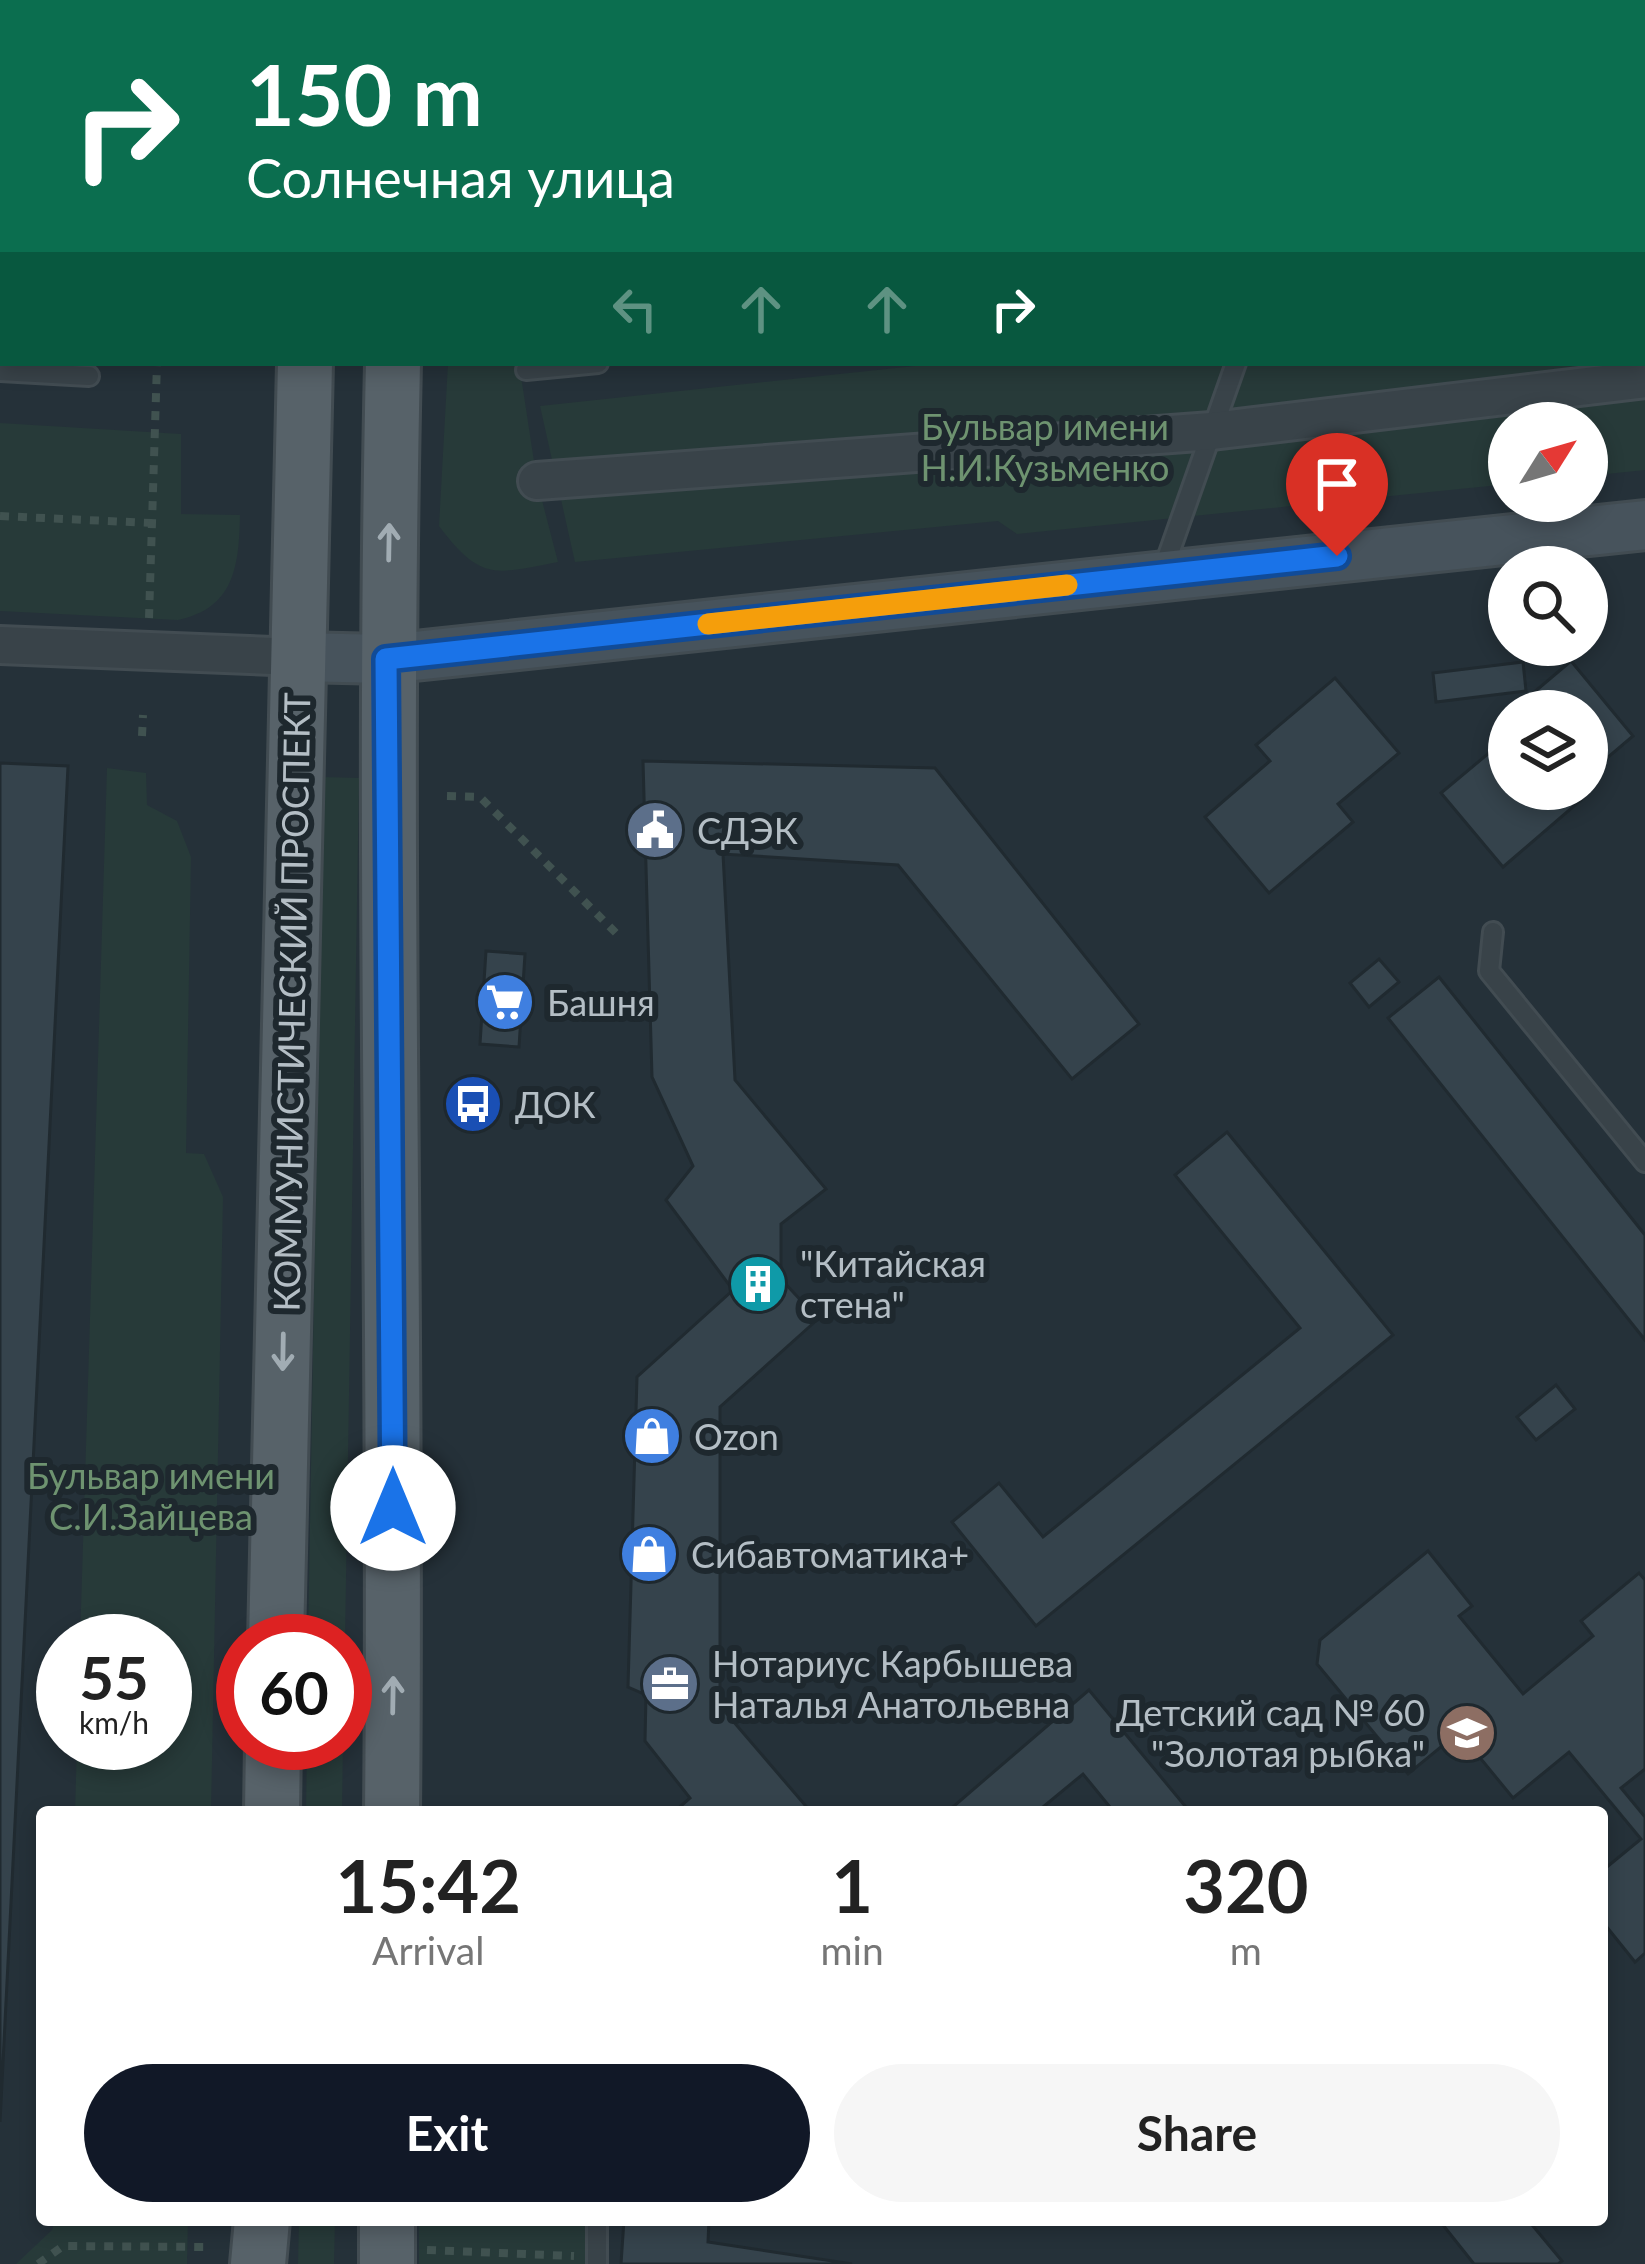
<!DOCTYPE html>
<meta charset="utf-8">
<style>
body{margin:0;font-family:Lato,sans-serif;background:#f6f6f6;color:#222;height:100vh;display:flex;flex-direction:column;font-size:45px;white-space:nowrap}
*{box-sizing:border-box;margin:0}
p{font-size:39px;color:#767676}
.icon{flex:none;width:66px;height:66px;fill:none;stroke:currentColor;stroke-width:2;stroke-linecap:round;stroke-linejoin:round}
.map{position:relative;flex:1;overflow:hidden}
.details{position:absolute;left:36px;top:1806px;width:1572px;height:420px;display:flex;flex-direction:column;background:#fff;border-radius:12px;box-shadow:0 6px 18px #0003}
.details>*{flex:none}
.banner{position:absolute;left:0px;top:0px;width:1647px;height:366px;box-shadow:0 6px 18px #0003;background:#0b6e4f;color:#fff;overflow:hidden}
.needle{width:78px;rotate:53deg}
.tools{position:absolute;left:1488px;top:402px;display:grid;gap:24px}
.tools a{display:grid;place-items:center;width:120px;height:120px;border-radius:50%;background:#fff;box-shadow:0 6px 18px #0003;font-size:60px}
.speed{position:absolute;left:36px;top:1614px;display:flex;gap:24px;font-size:60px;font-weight:700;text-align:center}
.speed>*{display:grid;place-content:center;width:156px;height:156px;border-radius:50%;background:#fff;box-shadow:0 6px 18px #0003;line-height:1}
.speed small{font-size:30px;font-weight:400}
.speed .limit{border:18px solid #d22;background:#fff;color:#111}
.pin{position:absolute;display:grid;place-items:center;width:102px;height:102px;color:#fff;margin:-123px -51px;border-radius:50% 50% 50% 0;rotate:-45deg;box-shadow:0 0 12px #0007}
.pin .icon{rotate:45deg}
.me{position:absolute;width:132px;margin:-66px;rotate:0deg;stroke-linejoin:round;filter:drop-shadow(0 0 9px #0008)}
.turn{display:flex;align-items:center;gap:42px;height:252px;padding:0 48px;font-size:54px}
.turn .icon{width:156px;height:156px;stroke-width:2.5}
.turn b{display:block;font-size:84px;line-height:102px}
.lanes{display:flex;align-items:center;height:114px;padding:0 48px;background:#0003;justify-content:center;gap:60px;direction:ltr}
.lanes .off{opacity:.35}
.eta{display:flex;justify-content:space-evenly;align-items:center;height:204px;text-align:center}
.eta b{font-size:72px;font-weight:700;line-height:84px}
.cta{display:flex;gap:24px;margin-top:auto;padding:24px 48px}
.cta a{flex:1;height:138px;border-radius:72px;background:#111827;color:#fff;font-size:48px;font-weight:700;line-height:138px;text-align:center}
.cta a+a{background:#f6f6f6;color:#222}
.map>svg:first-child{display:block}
</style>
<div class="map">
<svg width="1645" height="2264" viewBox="0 0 1645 2264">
<rect width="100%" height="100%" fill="#253139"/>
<g fill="#273a39">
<polygon points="1645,287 1645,470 1587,476 1587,423 1509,423 1509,484 1017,534 998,521 575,562 540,406 943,363 1644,363"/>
<path d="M 448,363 L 519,363 L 537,481 L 558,562 C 495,574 481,582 439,526 Z"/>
<path d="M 0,423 L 181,434 L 181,514 L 240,515 C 239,565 235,608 178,620 L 0,611 Z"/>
<polygon points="107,768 146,773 147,805 177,821 191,857 186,1153 204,1154 223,1197 211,1812 75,1812 77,1743 165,1743 165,1641 80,1641"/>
<polygon points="323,777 359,778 345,1641 308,1641"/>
<polygon points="307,1743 343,1743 342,1812 306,1812"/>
<polygon points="55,2220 188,2220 187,2264 16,2264 52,2230"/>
<polygon points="299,2220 335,2220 334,2264 298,2264"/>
<polygon points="419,2220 603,2220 604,2264 419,2264"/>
</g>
<g fill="#35434c" stroke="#202a30" stroke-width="3">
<polygon points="17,0 114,0 16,3"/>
<polygon points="0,165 3,165 3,259 0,258"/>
<polygon points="1571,661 1633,736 1587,775 1587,711 1512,711"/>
<polygon points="1523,662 1526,691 1436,702 1433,673"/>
<polygon points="1335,678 1399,753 1338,804 1353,822 1269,893 1205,817 1270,761 1256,745"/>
<polygon points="1509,714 1509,789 1572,789 1581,800 1503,867 1441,793 1507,738 1496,725"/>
<polygon points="643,761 935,768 1139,1024 1072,1079 898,865 723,854 735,1080 826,1189 781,1224 781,1279 818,1319 720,1407 720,1706 811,1812 674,1812 690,1798 645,1741 646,1695 628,1687 637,1377 733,1290 666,1200 693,1166 652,1077"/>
<polygon points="0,763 68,766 0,2122"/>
<polygon points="486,951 525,954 519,1047 480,1044"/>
<polygon points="1379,959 1399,982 1369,1007 1350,983"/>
<polygon points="1439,977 1645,1235 1645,1340 1388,1018"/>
<polygon points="1227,1132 1393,1335 1036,1626 952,1522 999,1483 1043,1537 1300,1328 1175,1175"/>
<polygon points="1556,1385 1575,1409 1536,1440 1517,1417"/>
<polygon points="1428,1551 1472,1606 1459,1616 1523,1694 1593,1636 1581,1621 1639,1573 1645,1580 1645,1769 1621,1788 1645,1817 1645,1953 1635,1962 1602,1921 1602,1871 1641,1839 1569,1752 1513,1798 1459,1732 1408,1774 1317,1664 1320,1640"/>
<polygon points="1089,1690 1190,1812 1114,1812 1083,1774 1037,1812 947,1812"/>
<polygon points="624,2220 709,2220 708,2242 852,2264 621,2264"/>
<polygon points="1439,2220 1528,2220 1562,2261 1558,2264 1474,2264"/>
</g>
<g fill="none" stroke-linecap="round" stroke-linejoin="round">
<g stroke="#424c52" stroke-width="24">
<g id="lane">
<polyline points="821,0 821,3"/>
<polyline points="1195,0 1199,3"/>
<polyline points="1406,3 1406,0"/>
<polyline points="1494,3 1534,0"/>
<polyline points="1644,258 1645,258"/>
<polyline points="526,370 598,363"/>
<polyline points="0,371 89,376"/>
<polyline points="1162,573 1236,363"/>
<polyline points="1493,932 1489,971 1645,1162"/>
<polyline points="597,2264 597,2220"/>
</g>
</g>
<g stroke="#424c52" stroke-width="42">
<g id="street">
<polyline points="537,481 1212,431 1645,379"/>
<polyline points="0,645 298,657"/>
</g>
</g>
<g stroke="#424c52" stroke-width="54">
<polyline id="secondary" points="298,657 386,659 1645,525"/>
</g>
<g stroke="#424c52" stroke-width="60">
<g id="primary">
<polyline points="314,3 314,0"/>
<polyline points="401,3 401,0"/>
<polyline points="276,1641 305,363"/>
<polyline points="272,1812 273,1743"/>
<path d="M 392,1812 C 397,1329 382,846 393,363"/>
<polyline points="258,2264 262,2220"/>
<polyline points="387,2264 387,2220"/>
</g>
</g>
<g stroke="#405250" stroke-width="8" stroke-dasharray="9 9" stroke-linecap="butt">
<polyline points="167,3 167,0"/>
<polyline points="0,303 3,303"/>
<polyline points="0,516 152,523"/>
<polyline points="149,618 157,363"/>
<polyline points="142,736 143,715"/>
<polyline points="447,796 480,797 622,939"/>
<polyline points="427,2250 574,2256"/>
<polyline points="38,2264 63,2246 211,2247"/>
</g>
<use href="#lane" stroke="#394349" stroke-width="18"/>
<use href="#street" stroke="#394349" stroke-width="36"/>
<use href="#secondary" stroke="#47535c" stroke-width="48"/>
<use href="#primary" stroke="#576269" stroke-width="54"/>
</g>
<defs><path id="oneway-shaft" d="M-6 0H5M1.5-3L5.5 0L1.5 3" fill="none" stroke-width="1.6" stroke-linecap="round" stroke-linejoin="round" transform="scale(3)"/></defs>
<g stroke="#a1acb3">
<use href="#oneway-shaft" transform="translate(389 542) rotate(-89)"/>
<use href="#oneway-shaft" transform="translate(283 1352) rotate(91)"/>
<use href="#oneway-shaft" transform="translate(393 1695) rotate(-89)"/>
</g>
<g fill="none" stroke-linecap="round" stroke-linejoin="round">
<g stroke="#114b97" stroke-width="30">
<polyline id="route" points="393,1508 386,659 1337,556"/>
</g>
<use href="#route" stroke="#1a73e8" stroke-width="21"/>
<polyline stroke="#f59e0b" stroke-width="21" points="708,624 1067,585"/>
</g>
<defs>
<g id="civic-disc" transform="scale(3)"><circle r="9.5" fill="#5c6f8a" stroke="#1e282e"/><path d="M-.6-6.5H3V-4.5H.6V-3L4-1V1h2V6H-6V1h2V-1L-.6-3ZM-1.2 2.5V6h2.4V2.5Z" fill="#fff"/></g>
<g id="supermarket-disc" transform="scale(3)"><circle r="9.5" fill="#3f7fe0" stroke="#1e282e"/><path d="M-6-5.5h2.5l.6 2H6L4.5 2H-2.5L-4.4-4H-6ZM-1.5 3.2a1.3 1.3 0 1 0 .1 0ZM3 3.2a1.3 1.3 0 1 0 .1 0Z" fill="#fff"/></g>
<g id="bus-disc" transform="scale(3)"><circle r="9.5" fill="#1a4fb4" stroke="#1e282e"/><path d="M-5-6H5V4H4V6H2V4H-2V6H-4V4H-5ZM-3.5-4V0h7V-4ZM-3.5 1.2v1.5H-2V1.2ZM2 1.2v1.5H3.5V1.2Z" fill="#fff"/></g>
<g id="building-disc" transform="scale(3)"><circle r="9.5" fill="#0f9aa8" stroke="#1e282e"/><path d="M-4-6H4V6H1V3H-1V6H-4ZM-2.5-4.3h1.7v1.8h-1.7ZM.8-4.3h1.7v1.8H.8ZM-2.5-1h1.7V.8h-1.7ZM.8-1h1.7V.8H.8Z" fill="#fff"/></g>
<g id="shop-disc" transform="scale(3)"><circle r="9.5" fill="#3f7fe0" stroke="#1e282e"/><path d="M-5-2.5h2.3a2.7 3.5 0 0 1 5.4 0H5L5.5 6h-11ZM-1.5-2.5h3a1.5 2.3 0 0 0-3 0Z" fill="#fff"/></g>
<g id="office-disc" transform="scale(3)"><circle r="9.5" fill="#5c6f8a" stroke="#1e282e"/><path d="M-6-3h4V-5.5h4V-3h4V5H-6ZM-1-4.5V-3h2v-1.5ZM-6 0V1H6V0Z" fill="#fff"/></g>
<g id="school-disc" transform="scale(3)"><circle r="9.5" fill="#8d6e63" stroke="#1e282e"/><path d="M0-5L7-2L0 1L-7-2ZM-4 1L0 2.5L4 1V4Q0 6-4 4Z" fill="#fff"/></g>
</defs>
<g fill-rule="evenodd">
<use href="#civic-disc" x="655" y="830"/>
<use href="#supermarket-disc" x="505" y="1002"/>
<use href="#bus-disc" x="473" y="1104"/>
<use href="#building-disc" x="758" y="1284"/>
<use href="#shop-disc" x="652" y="1436"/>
<use href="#shop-disc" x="649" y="1554"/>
<use href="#office-disc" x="670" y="1684"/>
<use href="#school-disc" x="1467" y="1733"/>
</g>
<g text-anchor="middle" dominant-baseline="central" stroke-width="12" stroke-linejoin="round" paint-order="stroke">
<g font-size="36" fill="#6e9370" stroke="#1e282e">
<text x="1045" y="426">Бульвар имени<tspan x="1045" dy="41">Н.И.Кузьменко</tspan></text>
<text x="151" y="1475">Бульвар имени<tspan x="151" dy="41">С.И.Зайцева</tspan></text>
</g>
<g font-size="36" fill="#b4bec5" stroke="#1e282e" text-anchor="start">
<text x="697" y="830">СДЭК</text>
<text x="547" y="1002">Башня</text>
<text x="515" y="1104">ДОК</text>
<text x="800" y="1263">"Китайская<tspan x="800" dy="41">стена"</tspan></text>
<text x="694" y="1436">Ozon</text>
<text x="691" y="1554">Сибавтоматика+</text>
<text x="712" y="1663">Нотариус Карбышева<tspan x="712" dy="41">Наталья Анатольевна</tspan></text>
<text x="1425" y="1712" text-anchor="end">Детский сад № 60<tspan x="1425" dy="41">"Золотая рыбка"</tspan></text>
</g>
<g font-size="36" fill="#b4bec5" stroke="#1e282e">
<text transform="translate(291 1002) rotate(-89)">КОММУНИСТИЧЕСКИЙ ПРОСПЕКТ</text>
</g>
</g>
</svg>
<div class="tools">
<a><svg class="needle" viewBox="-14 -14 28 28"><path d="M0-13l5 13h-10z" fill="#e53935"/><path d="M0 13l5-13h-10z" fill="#767676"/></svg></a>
<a><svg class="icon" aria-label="search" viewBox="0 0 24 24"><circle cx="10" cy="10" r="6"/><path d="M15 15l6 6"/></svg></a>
<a><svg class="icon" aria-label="layers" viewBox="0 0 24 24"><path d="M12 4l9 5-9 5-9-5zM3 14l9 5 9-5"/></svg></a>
</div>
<div class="speed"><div>55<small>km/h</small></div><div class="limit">60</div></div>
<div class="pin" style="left:1337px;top:556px;background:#d93025"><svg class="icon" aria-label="arrive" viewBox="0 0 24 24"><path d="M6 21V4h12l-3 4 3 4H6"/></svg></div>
<svg class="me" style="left:393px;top:1508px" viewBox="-20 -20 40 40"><circle r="19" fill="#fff"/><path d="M0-13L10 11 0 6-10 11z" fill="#1a73e8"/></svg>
<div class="banner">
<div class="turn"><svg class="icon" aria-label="right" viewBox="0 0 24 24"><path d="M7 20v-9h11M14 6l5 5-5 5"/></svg><div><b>150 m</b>Солнечная улица</div></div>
<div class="lanes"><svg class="icon off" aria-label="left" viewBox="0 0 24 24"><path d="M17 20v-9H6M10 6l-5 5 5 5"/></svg><svg class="icon off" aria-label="ahead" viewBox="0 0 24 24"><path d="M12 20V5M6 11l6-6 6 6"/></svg><svg class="icon off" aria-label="ahead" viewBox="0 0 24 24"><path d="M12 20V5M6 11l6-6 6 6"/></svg><svg class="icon" aria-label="right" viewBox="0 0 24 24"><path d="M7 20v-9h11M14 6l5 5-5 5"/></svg></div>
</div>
<section class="details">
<div class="eta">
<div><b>15:42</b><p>Arrival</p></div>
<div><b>1</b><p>min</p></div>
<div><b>320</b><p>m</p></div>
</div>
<div class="cta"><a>Exit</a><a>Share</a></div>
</section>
</div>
